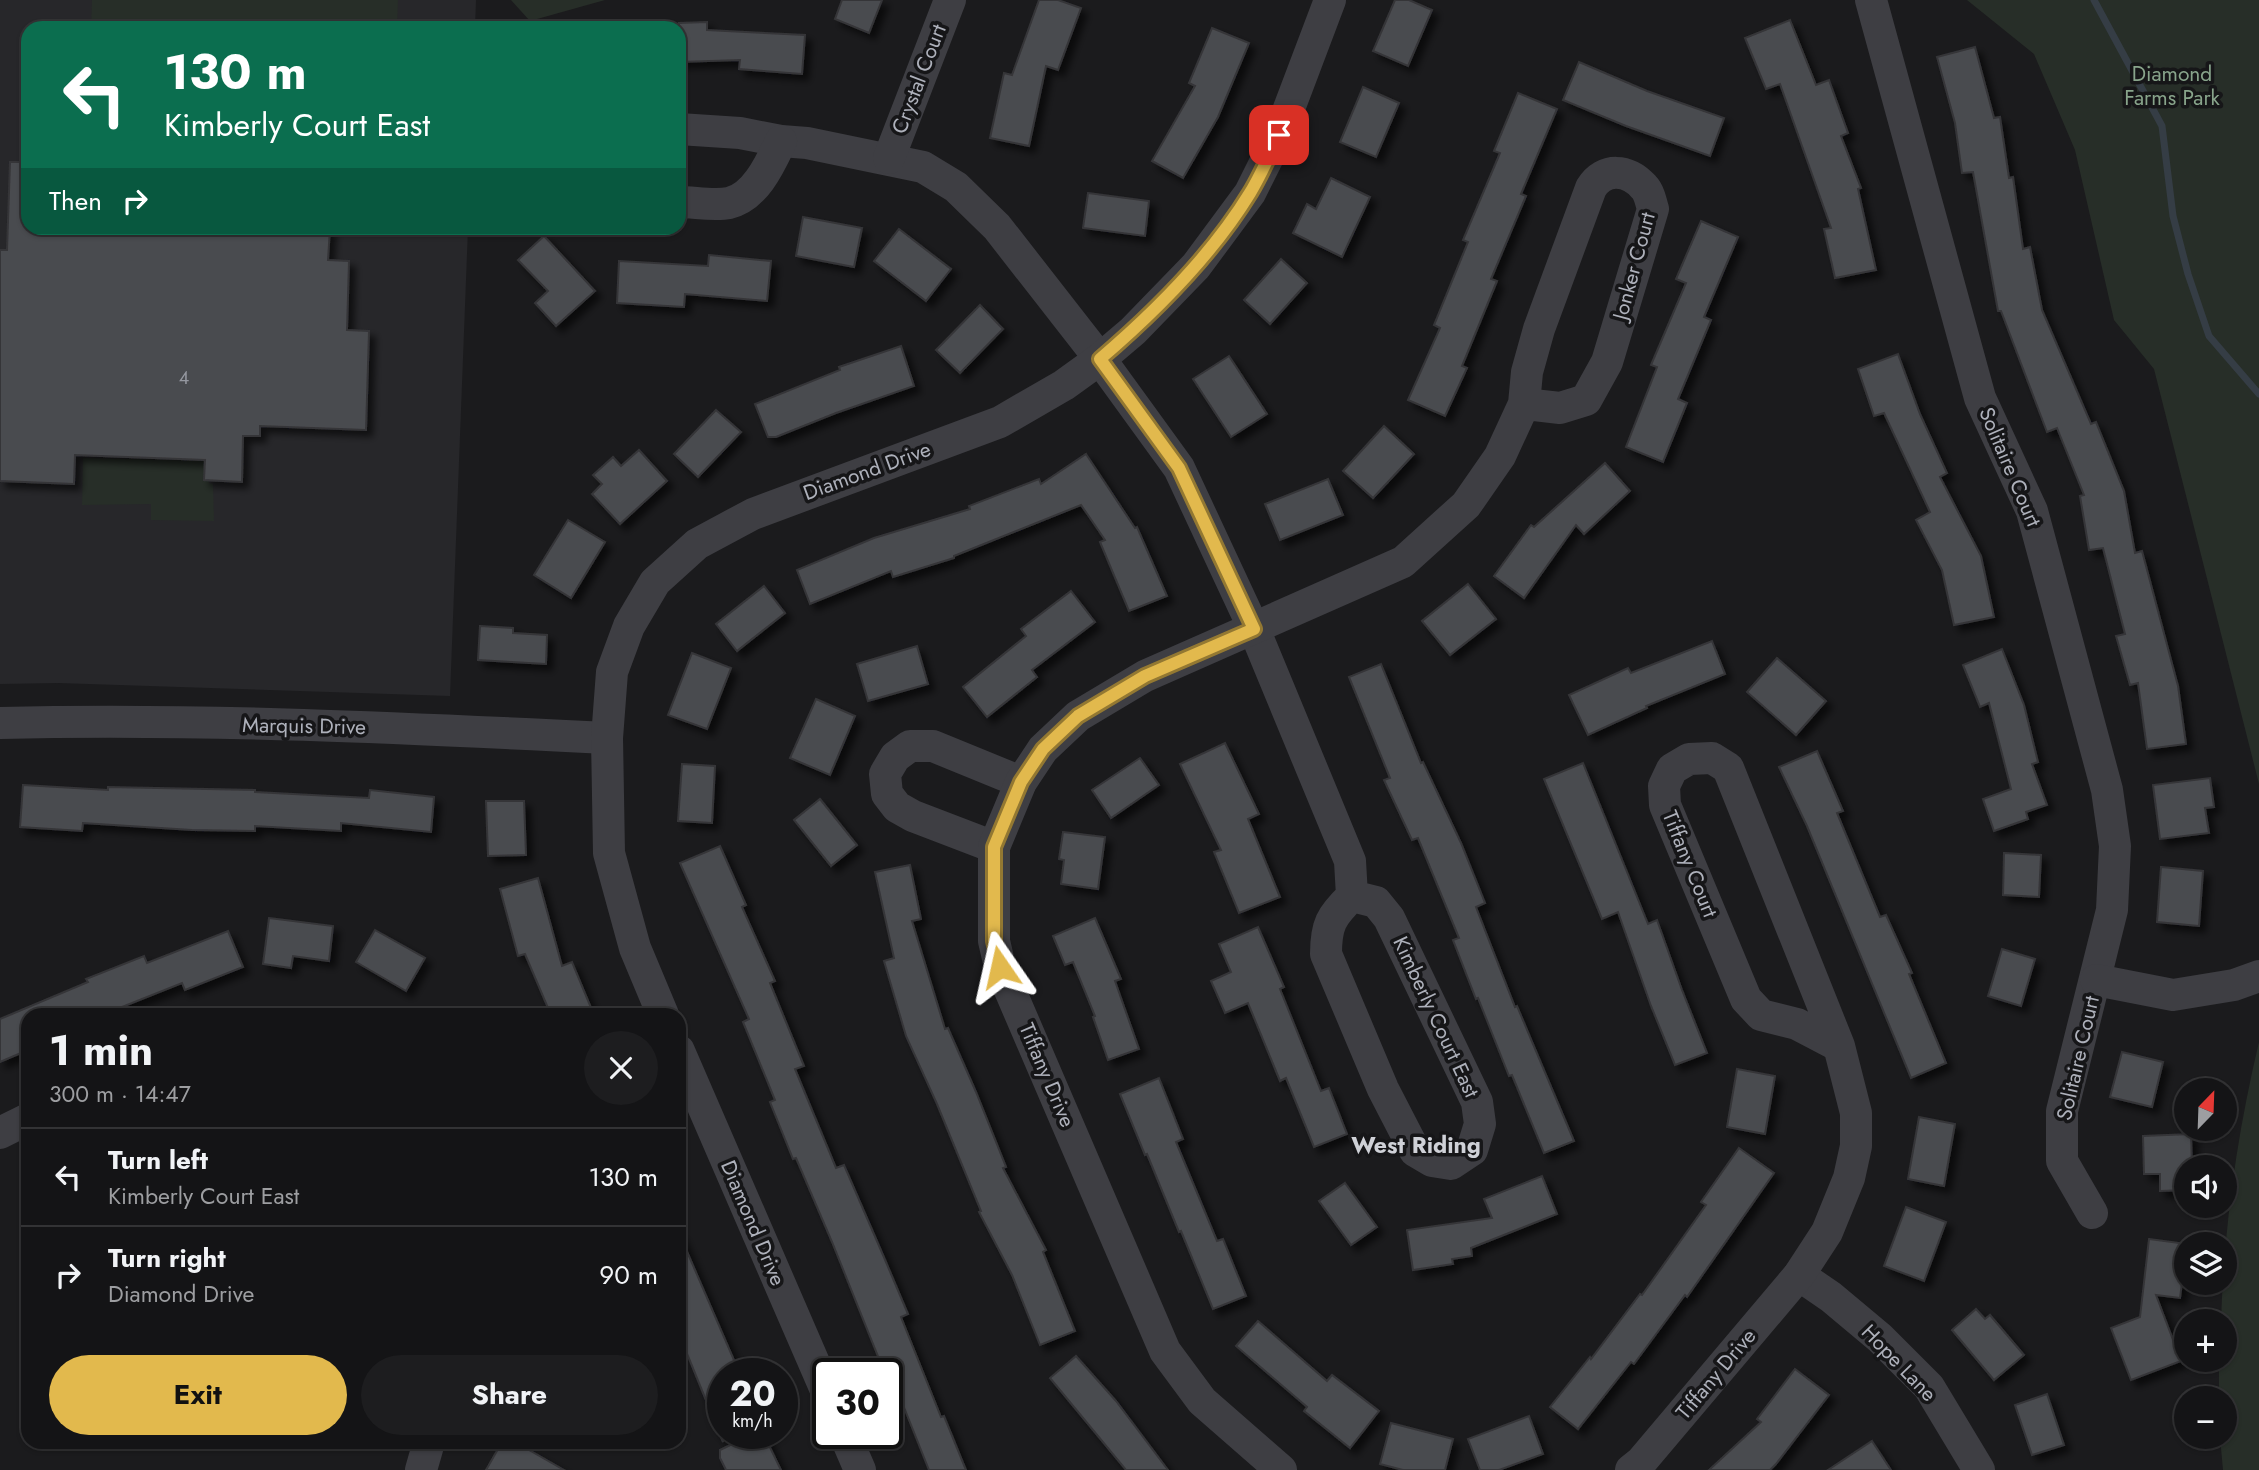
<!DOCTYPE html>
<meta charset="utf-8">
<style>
body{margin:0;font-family:Jost,sans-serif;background:#1d1d1f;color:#f1f3f6;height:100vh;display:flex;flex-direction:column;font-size:26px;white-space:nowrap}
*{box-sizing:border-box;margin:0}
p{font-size:23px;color:#9d9ea1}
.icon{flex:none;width:38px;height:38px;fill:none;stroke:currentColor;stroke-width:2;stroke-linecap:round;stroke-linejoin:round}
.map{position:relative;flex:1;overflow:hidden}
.details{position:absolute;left:21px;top:1008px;width:665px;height:441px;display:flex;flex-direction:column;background:#141416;border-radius:21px;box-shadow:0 2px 5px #0004,0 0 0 2px #333335}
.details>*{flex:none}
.banner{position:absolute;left:21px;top:21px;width:665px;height:214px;border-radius:21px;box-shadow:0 2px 5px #0004,0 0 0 2px #333335;background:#0b6e4f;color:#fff;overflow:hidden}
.needle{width:46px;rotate:23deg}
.buttons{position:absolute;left:2174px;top:1078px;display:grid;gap:14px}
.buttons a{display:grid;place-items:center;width:63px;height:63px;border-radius:50%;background:#141416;box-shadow:0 2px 5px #0004,0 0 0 2px #333335;font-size:35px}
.speed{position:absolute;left:707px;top:1358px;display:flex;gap:14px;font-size:35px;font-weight:700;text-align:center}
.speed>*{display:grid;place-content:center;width:91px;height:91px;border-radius:50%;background:#141416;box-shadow:0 2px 5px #0004,0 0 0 2px #333335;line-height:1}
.speed small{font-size:18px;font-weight:400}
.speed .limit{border:4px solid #111;border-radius:10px;background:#fff;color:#111}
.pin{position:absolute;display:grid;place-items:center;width:60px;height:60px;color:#fff;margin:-30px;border-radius:14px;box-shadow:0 4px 10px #0006}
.me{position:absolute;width:77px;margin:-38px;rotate:349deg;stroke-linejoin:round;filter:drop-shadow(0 0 5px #0008)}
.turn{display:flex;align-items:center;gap:24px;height:147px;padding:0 28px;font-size:32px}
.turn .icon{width:91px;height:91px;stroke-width:2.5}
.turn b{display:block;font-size:49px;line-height:60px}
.then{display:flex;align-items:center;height:66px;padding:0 28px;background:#0003;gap:14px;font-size:26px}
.round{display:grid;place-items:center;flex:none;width:74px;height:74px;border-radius:37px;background:#1d1d1f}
.overview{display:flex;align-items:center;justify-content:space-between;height:119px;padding:0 28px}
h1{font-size:42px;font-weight:700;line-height:52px}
.cta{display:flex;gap:14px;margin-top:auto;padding:14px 28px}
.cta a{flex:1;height:80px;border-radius:42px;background:#e2b94d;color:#111;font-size:28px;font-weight:700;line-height:80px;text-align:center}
.cta a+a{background:#1d1d1f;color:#f1f3f6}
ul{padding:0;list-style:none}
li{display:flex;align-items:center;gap:21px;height:98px;padding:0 28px;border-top:2px solid #333335}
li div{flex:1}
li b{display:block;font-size:26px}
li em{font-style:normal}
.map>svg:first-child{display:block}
</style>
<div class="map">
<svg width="2259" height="1470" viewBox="0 0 2259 1470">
<defs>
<filter id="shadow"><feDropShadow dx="6" dy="6" stdDeviation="3.5" flood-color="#0009"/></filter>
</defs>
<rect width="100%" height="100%" fill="#1b1b1d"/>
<polygon fill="#27272a" points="0,0 476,0 475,28 28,28 28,228 468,228 450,696 58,683 0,684"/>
<g fill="#272e28">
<polygon points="92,0 398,0 397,28 91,28"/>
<polygon points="511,0 605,0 530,21"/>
<polygon points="1967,0 2259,0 2259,784 2154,369 2114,320 2075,150 2034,54"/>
<polygon points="83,458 209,461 209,483 213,484 214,521 151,520 151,504 82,505"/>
<path d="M 2259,1042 L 2259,1470 L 2223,1470 L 2220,1437 L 2224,1437 L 2224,1398 L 2219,1398 L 2219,1360 L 2224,1360 L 2224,1321 L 2221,1321 C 2224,1228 2237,1134 2259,1042 Z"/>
</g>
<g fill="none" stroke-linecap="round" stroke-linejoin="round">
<polyline stroke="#353d45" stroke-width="7" points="2094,0 2162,126 2173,216 2188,274 2209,336 2259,394"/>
</g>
<g fill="#4a4b4f" stroke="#353538" stroke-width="2" filter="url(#shadow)">
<polygon points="842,0 882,0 869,33 835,19"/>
<polygon points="1039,0 1058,0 1081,8 1058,70 1046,66 1029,146 990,138 1004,73 1012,75"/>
<polygon points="1395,0 1409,0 1432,10 1408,66 1373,51"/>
<polygon points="1790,20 1816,85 1829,80 1848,133 1841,136 1861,188 1858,189 1876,270 1835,278 1824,229 1831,228 1780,84 1766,89 1745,38"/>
<polygon points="707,22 707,30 805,35 802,74 739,69 740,60 679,62 679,23"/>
<polygon points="1212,28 1249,43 1218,117 1183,178 1152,161 1195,86 1189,83"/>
<polygon points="1975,47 1994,118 2000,117 2009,178 2013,177 2023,249 2030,247 2042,310 2091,424 2096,422 2124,491 2135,553 2142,551 2178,686 2186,744 2147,749 2138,683 2130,685 2116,636 2125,634 2103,548 2089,550 2080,496 2084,495 2057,428 2047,432 2001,311 1998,311 1973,172 1962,173 1955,123 1937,57"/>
<polygon points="1579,62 1647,91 1724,118 1710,156 1626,126 1563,100"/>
<polygon points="1363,87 1399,103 1376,157 1340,142"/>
<polygon points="1518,93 1557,109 1521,194 1526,196 1491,279 1497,281 1462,366 1467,368 1445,416 1408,400 1440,328 1434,325 1468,242 1463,240 1500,153 1494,151"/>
<polygon points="10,162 28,162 28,228 330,228 328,260 349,261 347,330 369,331 366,430 260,426 260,436 243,436 242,482 204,480 205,460 75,455 74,484 0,481 0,250 7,250"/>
<polygon points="1331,178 1370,197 1342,257 1293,233 1307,204 1316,209"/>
<polygon points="1088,193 1149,201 1145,236 1083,228"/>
<polygon points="803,217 862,228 854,267 796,256"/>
<polygon points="1701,221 1738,237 1704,317 1711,320 1678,399 1687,403 1663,462 1626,447 1657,367 1651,365 1686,283 1676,279"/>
<polygon points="899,229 951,269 926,301 874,261"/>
<polygon points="544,236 595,291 556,326 535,303 548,291 518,260"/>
<polygon points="709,255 771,261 767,301 685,294 684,307 617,303 619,261 708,266"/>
<polygon points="1281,259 1307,283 1270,324 1244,300"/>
<polygon points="980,305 1003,329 960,373 936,350"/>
<polygon points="901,346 914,386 836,413 776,437 768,437 755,404 840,370 839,367"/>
<polygon points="1898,354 1920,414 1947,473 1940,477 1981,556 1994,617 1954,625 1942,570 1916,520 1930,512 1884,413 1874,416 1858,369"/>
<polygon points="1229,356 1267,414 1231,437 1193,379"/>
<polygon points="716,410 741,432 698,477 674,454"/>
<polygon points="1384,426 1414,454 1373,498 1343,471"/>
<polygon points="639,450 667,481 620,524 592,494 602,484 593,475 613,457 621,466"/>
<polygon points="1086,454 1135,528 1137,527 1167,596 1129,611 1100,542 1105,540 1081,505 954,556 954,558 893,577 891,571 810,604 797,570 874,538 970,509 969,506 1039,479 1041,484"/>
<polygon points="1605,463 1630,491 1584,534 1576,525 1524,598 1494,576 1531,525 1534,527"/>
<polygon points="1328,479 1343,515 1280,540 1265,504"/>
<polygon points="568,520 605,542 571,598 534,575"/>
<polygon points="1468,584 1496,619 1450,655 1422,621"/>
<polygon points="764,586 785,613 737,651 716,624"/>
<polygon points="1071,591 1095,622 1032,670 1037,677 987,717 963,687 1026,636 1021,629"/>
<polygon points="480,626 513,628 513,633 547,635 546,664 478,660"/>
<polygon points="1712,641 1725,674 1646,706 1647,708 1588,735 1569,695 1628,668 1631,673"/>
<polygon points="917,646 928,684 868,701 857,664"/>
<polygon points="2002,649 2024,705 2038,762 2032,764 2047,805 2026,812 2028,819 1994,831 1983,799 2011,789 1989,703 1980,707 1963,665"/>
<polygon points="692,653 731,668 707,729 668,715"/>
<polygon points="1777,658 1826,701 1796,735 1747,692"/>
<polygon points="1381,664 1421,763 1423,762 1461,843 1485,903 1476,907 1515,1007 1517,1006 1574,1141 1544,1153 1512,1075 1509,1076 1478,998 1476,999 1453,940 1459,938 1418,838 1412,840 1384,780 1390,778 1349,677"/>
<polygon points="816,699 855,716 830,775 790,758"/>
<polygon points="1225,743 1259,814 1248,819 1280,897 1239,913 1214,852 1221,850 1180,764"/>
<polygon points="1817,751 1843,811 1837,813 1880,917 1886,915 1912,973 1909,974 1946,1063 1911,1078 1807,826 1779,767"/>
<polygon points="1140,758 1159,785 1111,818 1092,790"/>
<polygon points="1583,763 1648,924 1657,920 1682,990 1707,1053 1675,1065 1651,1006 1618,912 1602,919 1544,779"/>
<polygon points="682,764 715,766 712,823 678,821"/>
<polygon points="2210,778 2214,807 2205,808 2209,833 2160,839 2153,785"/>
<polygon points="23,785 108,790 108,787 255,790 255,792 369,798 370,790 434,797 431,832 341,823 341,831 255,826 255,831 192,830 83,823 82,831 20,827"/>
<polygon points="820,799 857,845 831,866 794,820"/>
<polygon points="486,801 524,801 526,855 488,856"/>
<polygon points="1063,832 1105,837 1098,889 1061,884 1064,860 1059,859"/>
<polygon points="720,846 746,905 742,907 775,981 770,983 804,1066 795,1069 836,1168 844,1165 883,1255 908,1314 901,1317 941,1417 944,1416 966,1470 929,1470 903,1405 898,1406 832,1242 796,1158 793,1159 770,1102 775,1100 743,1022 749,1019 680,863"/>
<polygon points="2004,853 2041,855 2039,897 2003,895"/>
<polygon points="910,865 921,919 912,921 945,1029 948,1028 976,1092 1006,1167 1003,1168 1046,1250 1043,1252 1075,1331 1040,1345 1012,1275 979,1212 981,1211 937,1104 906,1036 884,961 894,958 875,872"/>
<polygon points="2161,867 2203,871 2199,926 2157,922"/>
<polygon points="538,878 562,966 572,962 594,1015 551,1015 525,954 518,956 500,889"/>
<polygon points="269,918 333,926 329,961 293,956 291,968 263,964"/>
<polygon points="1095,918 1121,979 1115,981 1139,1049 1108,1060 1093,1017 1095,1016 1073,962 1065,965 1053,936"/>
<polygon points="1258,927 1284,987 1280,989 1321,1091 1329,1088 1347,1134 1314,1147 1286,1078 1280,1081 1248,1003 1225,1013 1211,981 1231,972 1219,944"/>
<polygon points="375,930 425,958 406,991 356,962"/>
<polygon points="228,931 243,967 185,990 182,983 102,1015 28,1015 28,1050 0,1062 0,1019 88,982 86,979 144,956 147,963"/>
<polygon points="2002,949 2035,959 2021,1006 1988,996"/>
<polygon points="2122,1052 2163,1062 2152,1107 2110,1097"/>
<polygon points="1737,1069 1775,1076 1765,1134 1727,1127"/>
<polygon points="1159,1078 1183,1139 1176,1142 1217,1241 1223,1239 1246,1296 1213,1309 1181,1231 1179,1232 1147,1154 1145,1155 1120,1094"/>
<polygon points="1919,1117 1955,1124 1944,1186 1908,1179"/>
<polygon points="2191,1134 2192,1167 2186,1167 2186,1190 2160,1191 2160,1174 2144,1174 2143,1136"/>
<polygon points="1739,1148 1774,1173 1687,1297 1685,1295 1634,1364 1631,1362 1578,1429 1550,1407 1590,1357 1591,1359 1640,1294 1642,1295 1706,1205 1701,1202"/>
<polygon points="1542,1176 1557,1214 1471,1248 1472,1256 1452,1259 1453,1264 1413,1270 1407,1230 1492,1218 1484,1199"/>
<polygon points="1345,1183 1377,1227 1351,1245 1319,1201"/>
<polygon points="1906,1207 1946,1222 1924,1281 1884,1266"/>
<polygon points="679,1233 740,1374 723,1374 723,1442 679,1334"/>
<polygon points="2149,1239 2187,1244 2180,1298 2156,1295 2181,1361 2131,1380 2111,1328 2140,1317"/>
<polygon points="1976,1309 1985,1319 1990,1315 2024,1355 1994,1380 1952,1330"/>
<polygon points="1258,1321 1327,1381 1332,1375 1379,1411 1350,1448 1304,1411 1307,1407 1236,1346"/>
<polygon points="1076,1356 1116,1401 1168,1470 1126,1470 1050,1378"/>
<polygon points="1795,1369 1829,1395 1776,1464 1770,1470 1709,1470 1761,1422 1757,1419"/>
<polygon points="2047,1394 2064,1445 2032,1455 2015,1405"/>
<polygon points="1529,1416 1543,1454 1499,1470 1480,1470 1468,1439"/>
<polygon points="1391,1423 1453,1439 1445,1470 1403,1470 1380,1464"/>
<polygon points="755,1433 763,1433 781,1470 726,1470 720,1458 720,1450"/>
<polygon points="1872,1441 1891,1470 1828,1470"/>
<polygon points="502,1442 515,1442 564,1470 486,1470"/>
</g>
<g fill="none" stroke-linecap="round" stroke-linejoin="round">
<g stroke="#3e3e43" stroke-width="32">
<polyline points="1871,0 1980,398 2032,511 2107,790 2115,846 2112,910 2062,1111 2062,1161 2092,1213"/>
<path d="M 679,129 L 740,133 L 781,141 L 807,143 L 923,167 L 956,187 L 997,227 L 1100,359 L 1179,468 L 1254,629 L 1350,861 L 1352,896 C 1331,916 1326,925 1326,954 L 1383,1089 L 1415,1151 L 1432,1161 L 1451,1164 L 1472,1150 L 1480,1124 L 1477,1102 L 1389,918 L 1376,902 L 1352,896"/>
<polyline points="889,158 950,0"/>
<path d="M 679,202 C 694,202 714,206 729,203 C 756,197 771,162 781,141"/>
<path d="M 0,723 C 202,718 405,728 607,738"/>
<polyline points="994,847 913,816 897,807 887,794 885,774 895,757 910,746 933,746 1021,782"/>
<polyline points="2096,980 2173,995 2234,985 2259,976"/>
<polyline points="663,1015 635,948 609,853 607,738 612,672 629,626 655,582 697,544 753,514 1000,422 1064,385 1100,359 1133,331 1196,266 1250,193 1279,135 1330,0"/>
<polyline points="679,1051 828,1395"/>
<polyline points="0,1133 28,1119"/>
<polyline points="1799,1275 1831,1297 1880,1338 1929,1387 1979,1470"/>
<polyline points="844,1433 860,1470"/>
<polyline points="421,1470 429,1442"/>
<path d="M 1281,1470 L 1202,1401 L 1165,1351 L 1000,967 L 994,941 L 994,847 L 1021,782 L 1043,749 L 1078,716 L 1145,676 L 1403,562 L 1466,505 L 1500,456 L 1524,404 L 1527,372 L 1539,329 L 1591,188 C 1604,167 1628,169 1644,187 C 1649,192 1651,202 1653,209 L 1607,362 L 1586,400 L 1560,408 L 1524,404"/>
<polyline points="1631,1470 1641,1462 1799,1275 1827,1232 1849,1178 1856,1146 1856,1113 1839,1046 1728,768 1712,758 1689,759 1672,769 1664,786 1665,805 1746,999 1761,1015 1797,1024 1839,1046"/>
</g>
</g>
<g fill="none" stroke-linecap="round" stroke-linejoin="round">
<g stroke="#937832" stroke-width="18">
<path id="route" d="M 1000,967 L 994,941 L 994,847 L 1021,782 L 1043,749 L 1078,716 L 1145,676 L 1254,629 L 1179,468 L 1100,359 C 1155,312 1212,255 1250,193 C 1261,175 1270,154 1279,135"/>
</g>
<use href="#route" stroke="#e2b94d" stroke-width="12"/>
</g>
<g text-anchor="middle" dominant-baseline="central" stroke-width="7" stroke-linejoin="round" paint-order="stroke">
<g font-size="18" fill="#9598a0">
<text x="184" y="378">4</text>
</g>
<g font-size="21" fill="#88a48b" stroke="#161618">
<text x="2172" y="74">Diamond<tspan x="2172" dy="24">Farms Park</tspan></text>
</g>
<g font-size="21" fill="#aeb1bb" stroke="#161618">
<text transform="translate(919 79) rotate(-69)">Crystal Court</text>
<text transform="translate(1634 266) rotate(-75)">Jonker Court</text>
<text transform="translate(2010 467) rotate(67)">Solitaire Court</text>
<text transform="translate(867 471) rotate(-20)">Diamond Drive</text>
<text transform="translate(304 726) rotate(1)">Marquis Drive</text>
<text transform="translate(1690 864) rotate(68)">Tiffany Court</text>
<text transform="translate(1436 1017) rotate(65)">Kimberly Court East</text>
<text transform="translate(2078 1058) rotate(-77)">Solitaire Court</text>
<text transform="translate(1047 1075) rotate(67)">Tiffany Drive</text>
<text transform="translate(753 1223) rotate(67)">Diamond Drive</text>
<text transform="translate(1899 1363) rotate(46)">Hope Lane</text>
<text transform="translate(1716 1374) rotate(-50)">Tiffany Drive</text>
</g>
<g font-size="23" font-weight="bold" fill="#cfd1d7" stroke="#161618">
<text x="1416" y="1145">West Riding</text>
</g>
</g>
</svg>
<div class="buttons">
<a><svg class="needle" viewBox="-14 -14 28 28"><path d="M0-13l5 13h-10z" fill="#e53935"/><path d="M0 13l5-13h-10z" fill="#9d9ea1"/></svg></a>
<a><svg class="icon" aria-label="sound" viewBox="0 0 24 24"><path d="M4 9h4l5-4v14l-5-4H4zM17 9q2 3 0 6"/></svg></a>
<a><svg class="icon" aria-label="layers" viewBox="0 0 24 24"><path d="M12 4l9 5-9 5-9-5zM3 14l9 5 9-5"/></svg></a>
<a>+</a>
<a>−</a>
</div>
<div class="speed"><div>20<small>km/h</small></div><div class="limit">30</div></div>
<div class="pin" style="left:1279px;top:135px;background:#d93025"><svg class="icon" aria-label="arrive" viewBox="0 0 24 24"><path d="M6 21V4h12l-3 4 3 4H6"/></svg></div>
<svg class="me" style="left:1000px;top:967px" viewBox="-20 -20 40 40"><path d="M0-17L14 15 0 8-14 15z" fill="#e2b94d" stroke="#fff" stroke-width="4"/></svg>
<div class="banner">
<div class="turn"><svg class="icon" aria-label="left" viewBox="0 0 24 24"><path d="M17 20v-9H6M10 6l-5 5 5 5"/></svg><div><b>130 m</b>Kimberly Court East</div></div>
<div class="then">Then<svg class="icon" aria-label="right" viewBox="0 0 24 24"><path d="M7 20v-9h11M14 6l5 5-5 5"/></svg></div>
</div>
<section class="details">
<div class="overview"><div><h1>1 min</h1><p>300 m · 14:47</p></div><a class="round"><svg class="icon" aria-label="close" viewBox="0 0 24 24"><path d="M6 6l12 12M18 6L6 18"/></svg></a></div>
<ul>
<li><svg class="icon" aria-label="left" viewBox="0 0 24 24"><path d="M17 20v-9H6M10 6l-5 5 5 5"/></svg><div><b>Turn left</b><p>Kimberly Court East</p></div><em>130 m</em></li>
<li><svg class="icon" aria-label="right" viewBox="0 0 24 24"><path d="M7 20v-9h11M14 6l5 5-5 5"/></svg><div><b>Turn right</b><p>Diamond Drive</p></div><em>90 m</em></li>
</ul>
<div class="cta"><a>Exit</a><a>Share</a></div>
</section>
</div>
